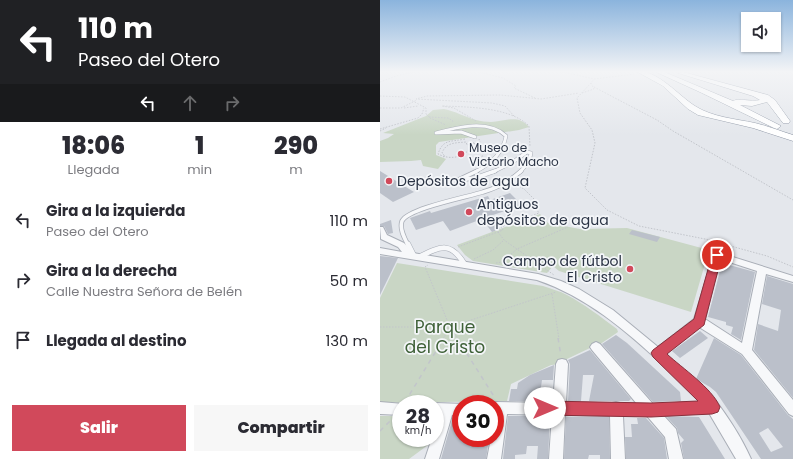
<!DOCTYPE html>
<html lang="es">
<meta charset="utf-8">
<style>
body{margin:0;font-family:Poppins,sans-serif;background:#f7f7f7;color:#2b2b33;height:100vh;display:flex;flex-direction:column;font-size:15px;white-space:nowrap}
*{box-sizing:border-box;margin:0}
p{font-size:13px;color:#7c7c81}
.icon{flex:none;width:22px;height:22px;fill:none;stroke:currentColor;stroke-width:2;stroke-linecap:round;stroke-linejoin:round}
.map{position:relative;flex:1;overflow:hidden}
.drawer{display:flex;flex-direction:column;background:#fff;width:380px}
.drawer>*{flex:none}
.hud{background:#202124;color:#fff;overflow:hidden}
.fabs{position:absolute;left:361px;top:12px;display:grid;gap:8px}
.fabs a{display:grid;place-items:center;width:40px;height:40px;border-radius:0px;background:#fff;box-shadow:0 1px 3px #0004;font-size:20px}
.speed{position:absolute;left:12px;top:395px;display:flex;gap:8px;font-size:20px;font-weight:700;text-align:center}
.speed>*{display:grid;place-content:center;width:52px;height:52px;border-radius:50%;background:#fff;box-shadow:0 1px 3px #0004;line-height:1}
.speed small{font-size:10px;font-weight:400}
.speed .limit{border:6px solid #d22;background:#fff;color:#111}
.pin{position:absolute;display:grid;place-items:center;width:34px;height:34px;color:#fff;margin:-17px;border:2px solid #fff;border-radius:50%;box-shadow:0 1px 4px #0007}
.me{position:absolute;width:44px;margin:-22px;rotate:90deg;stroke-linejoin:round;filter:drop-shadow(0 0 3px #0008)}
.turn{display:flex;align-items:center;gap:14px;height:84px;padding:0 12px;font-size:18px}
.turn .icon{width:52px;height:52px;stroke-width:2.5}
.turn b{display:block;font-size:28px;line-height:34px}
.lanes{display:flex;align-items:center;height:38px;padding:0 12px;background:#0003;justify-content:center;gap:20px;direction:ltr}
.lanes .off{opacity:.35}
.eta{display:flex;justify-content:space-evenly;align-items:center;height:68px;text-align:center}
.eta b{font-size:24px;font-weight:800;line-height:28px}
.button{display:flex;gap:8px;margin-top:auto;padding:8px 12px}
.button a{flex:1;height:46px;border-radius:0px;background:#d1495b;color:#fff;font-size:16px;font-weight:800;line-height:46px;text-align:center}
.button a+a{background:#f7f7f7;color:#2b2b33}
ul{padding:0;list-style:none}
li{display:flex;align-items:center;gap:12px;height:60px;padding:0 12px}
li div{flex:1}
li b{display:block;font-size:15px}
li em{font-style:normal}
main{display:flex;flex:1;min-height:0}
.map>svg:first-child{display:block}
</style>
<main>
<section class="drawer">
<div class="hud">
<div class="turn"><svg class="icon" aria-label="left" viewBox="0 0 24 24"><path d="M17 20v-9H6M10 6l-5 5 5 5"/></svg><div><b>110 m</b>Paseo del Otero</div></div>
<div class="lanes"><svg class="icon" aria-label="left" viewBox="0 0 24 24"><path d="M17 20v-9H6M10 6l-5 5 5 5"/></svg><svg class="icon off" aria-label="ahead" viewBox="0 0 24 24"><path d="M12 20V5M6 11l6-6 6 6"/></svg><svg class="icon off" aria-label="right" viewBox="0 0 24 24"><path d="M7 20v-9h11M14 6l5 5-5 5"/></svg></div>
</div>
<div class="eta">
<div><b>18:06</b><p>Llegada</p></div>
<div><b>1</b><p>min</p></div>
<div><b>290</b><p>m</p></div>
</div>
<ul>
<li><svg class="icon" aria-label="left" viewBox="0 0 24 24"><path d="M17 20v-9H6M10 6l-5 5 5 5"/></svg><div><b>Gira a la izquierda</b><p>Paseo del Otero</p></div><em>110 m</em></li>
<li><svg class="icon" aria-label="right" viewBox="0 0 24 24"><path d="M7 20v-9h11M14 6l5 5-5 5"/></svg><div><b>Gira a la derecha</b><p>Calle Nuestra Señora de Belén</p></div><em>50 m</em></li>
<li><svg class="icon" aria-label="arrive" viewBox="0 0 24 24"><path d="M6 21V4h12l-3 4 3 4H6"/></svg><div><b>Llegada al destino</b></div><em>130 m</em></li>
</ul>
<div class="button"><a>Salir</a><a>Compartir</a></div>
</section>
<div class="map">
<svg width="413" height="459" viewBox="0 0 413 459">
<rect width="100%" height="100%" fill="#e4e7ec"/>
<g fill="#c9d6c5">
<path d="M 64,109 C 75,111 85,117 96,120 C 100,121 107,122 111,122 C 124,122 138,113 149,127 L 139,130 L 59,142 L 56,145 L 56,155 L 66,159 L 58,169 L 43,166 L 41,160 L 31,161 L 0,162 L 0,141 L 8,138 L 14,134 L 3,133 L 46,116 L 53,110 Z"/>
<polygon points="160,214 168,223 200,229 247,228 329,250 311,312 179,271 173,266 167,273 93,261 85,255 77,245"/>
<path d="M 17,263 L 163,286 C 171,289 180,291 187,295 C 204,304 221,317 237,329 L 238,332 L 216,347 L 210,348 L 187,359 L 182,364 L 171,365 L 131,384 L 127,401 L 0,403 L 0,298 Z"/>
<polygon points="0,416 21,416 21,438 51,438 48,445 29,459 0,459"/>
</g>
<g fill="#bbc0ca" fill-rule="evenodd">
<polygon points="0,171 34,192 13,202 0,193"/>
<polygon points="130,193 142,205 110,216 120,229 112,232 102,219 70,231 63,221 36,230 30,218 50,211 51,213 108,196 110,200"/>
<polygon points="11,220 13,233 8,234 4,226 0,226 0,224"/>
<polygon points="252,230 280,237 277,242 249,234"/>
<polygon points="0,256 18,258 0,295"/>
<polygon points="342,263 375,272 361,340 351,334 353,327 346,325 346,322 328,317"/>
<polygon points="387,276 413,284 413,398 374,350 378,324 398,331 401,310 382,304"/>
<polygon points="320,331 328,338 300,358 292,351"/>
<polygon points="236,335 247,343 300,392 301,401 273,402 222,344"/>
<path d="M 334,338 L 361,355 L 408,415 L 413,419 L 413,459 L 381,459 L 336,392 L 330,387 L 316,379 ZM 388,428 L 403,447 L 391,452 L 379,433 Z"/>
<polygon points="210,350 251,399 249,401 209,401 214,375 203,375 201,401 188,401 190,364 188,360"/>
<polygon points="174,365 173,380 162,380 159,401 129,401 131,389 137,389 138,383 150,375"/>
<polygon points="81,416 81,438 109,438 106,459 61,459 73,417"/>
<polygon points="128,416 170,416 168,459 157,459 158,446 147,446 146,454 135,455 135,459 123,459"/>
<polygon points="286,416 319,417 345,459 304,459 301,443 304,440 298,433 297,428"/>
<polygon points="186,417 229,417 230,459 220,459 220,455 209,455 208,459 184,459"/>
<polygon points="257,418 266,418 284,438 287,459 246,459 245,437 252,437 251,424 258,424"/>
</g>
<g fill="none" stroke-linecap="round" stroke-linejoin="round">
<g stroke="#a9aeb7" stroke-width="4">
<g id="service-far2">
<path d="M 95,172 C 109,165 123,153 126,136 C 109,119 77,127 56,133 L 81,132 L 95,137"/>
<polyline points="113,172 133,162 147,152 151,153 149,162 140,172"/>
</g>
</g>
<g stroke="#a9aeb7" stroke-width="5">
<g id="service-far1">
<polyline points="97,171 78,180 95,178 115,171"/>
<path d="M 28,245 C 25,239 19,229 22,221 C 29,208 88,197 103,192 C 117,188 131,180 141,171"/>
</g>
</g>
<g stroke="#a9aeb7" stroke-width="6">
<g id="service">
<polyline points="28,244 34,256"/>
<path d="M 39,257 C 61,246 71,241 85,265"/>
</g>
</g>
<g stroke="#a9aeb7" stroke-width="2">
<g id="minor">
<path d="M 0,227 L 3,227 L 7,235 L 24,243 L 33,253 L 158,274 L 181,281 L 199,289 L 233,310 L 278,347 L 314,319 L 334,253 L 340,253 L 413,276 L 413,282 L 386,274 L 372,350 L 413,400 L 413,416 L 409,414 L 362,354 L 319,327 L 285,354 C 299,366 314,378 327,391 C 343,408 362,438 371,459 L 356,459 L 329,413 L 283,415 L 296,429 L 303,459 L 289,459 L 285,437 L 267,416 L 243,416 L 245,459 L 231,459 L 230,416 L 185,415 L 183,459 L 169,459 L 172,415 L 127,414 L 121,459 L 107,459 L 111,438 L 115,438 L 115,404 L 111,404 L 115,402 L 173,403 L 176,364 L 178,360 L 182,359 L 186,360 L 188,364 L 186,403 L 232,403 L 236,402 L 240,403 L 257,404 L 212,350 L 210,347 L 212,344 L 216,342 L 220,344 L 273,404 L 320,402 C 309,388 295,377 283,365 C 245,330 207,297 157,280 L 0,254 L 0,248 L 22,252 L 18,247 L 1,239 ZM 340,259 L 377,271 L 362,343 L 325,319 Z"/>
<polygon points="0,402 24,404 21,404 21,415 0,414"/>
<polygon points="55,403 84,404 81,404 81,415 72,415 59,459 45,459 52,438 55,438 55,427 59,415 55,415 55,404 52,404"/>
</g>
</g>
<g stroke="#8b94a3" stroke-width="1">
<g id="trunk">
<path d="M 256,71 C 277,69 299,96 315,106 C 332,117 356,119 375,123 C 388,126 400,131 413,135 L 413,141 L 373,128 L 318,115 L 308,109 L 283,86 Z"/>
<path d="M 274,71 L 282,71 L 353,101 C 359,98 371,102 380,100 L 373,96 L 298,73 L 303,72 L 388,95 L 395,100 L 410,121 L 409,123 L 403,123 L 387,102 L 372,106 L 360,105 L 401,126 L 397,129 L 394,128 L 322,93 Z"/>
</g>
</g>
<g stroke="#c2c5cb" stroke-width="1" stroke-dasharray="1.5 1.5" stroke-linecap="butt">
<polyline points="95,71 123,78 136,86 134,88 155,98"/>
<polyline points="179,71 214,79 255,74"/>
<polyline points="0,82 16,76 38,71"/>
<polyline points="211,83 197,98 200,113 212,130 215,143 205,188 227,210 259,226 325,239 387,256 413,267"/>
<polyline points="214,87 277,120 293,131 413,200"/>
<polyline points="202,93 214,89 211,83 214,79"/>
<polyline points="0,96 25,97 46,108 46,114 50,118 66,125"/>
<polyline points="0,108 21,108 37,100"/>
<polyline points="24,108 38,106"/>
<polyline points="134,116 125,106 112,103 36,99 47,96 120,95 161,99 199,93"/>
<polyline points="49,117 68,118 73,121 72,123"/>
<path d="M 96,121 L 74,108 L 62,106 C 88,107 130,107 149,126 L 150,147"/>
<polyline points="0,129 38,118 42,114 44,108"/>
<polyline points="0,131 6,128"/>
<path d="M 85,139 C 70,142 63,139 58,154 C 72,161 85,157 94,144 L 93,141"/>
<polyline points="100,144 103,152 101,162"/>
<polyline points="92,148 100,142 99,139"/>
<path d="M 63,157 L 65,156 L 62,153 C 66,142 76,143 86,142 L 87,145 L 99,143"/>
<polyline points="118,232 124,240 174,275"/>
<polyline points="78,247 123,230 121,227 159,213 157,210 157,202 144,189 134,183"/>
<polyline points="94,259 113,250 124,240"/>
<polyline points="116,263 122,262 137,249 188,227"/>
<polyline points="172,294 179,339"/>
<polyline points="0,327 70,327 45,267 48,265"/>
<polyline points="71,328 78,339"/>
<polyline points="63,339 70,327 176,292"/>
</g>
<g stroke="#c2c5cb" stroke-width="1.5" stroke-dasharray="4.5 4.5" stroke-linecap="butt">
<polyline points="77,338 115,398"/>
<polyline points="178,338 181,356"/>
<polyline points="25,402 64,338"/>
<polyline points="0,431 13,418"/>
</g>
<use href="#service-far2" stroke="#f7f8fa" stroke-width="3"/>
<use href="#service-far1" stroke="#f7f8fa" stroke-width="3.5"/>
<use href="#service" stroke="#f7f8fa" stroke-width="5"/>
<use href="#minor" fill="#f7f8fa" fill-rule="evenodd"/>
<use href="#trunk" fill="#fff" fill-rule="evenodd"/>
</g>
<linearGradient id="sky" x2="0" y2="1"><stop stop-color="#8bb4dd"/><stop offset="0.53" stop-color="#f3f4f6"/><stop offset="1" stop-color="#f3f4f6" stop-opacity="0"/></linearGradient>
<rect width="413" height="135" fill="url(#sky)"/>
<path fill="#d1495b" stroke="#882f3b" d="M 337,252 L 342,255 L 325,321 L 324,325 L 287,354 C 302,368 332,388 340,407 L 338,412 L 332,414 L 271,417 L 165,415 L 160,413 L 158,408 L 160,403 L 165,401 L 271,403 L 318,401 L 273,357 L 271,353 L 273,350 L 314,319 L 332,255 Z"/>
<g fill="#d1495b" stroke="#f4f6f9" stroke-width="1.5">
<circle cx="81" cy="154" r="4"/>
<circle cx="9" cy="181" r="4"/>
<circle cx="89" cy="212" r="4"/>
<circle cx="250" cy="269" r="4"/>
</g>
<g text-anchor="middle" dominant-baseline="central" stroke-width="3.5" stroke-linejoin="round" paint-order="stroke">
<g font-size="12" fill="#2b3445" stroke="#f4f6f9" text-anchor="start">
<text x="89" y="147">Museo de<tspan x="89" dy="14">Victorio Macho</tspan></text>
</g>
<g font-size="14" fill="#2b3445" stroke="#f4f6f9" text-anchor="start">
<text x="17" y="181">Depósitos de agua</text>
<text x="97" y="204">Antiguos<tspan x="97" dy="16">depósitos de agua</tspan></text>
<text x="242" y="261" text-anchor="end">Campo de fútbol<tspan x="242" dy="16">El Cristo</tspan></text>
</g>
<g font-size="17" fill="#3f6138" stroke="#f4f6f9">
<text x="65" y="327">Parque<tspan x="65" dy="20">del Cristo</tspan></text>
</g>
</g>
</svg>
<div class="fabs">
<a><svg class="icon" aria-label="sound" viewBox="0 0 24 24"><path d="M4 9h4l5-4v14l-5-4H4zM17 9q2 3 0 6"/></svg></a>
</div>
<div class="speed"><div>28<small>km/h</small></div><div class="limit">30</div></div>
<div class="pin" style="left:337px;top:255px;background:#d93025"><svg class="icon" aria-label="arrive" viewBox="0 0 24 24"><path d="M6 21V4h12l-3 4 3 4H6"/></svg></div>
<svg class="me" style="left:165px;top:408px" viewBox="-20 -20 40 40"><circle r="19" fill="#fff"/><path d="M0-13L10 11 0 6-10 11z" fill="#d1495b"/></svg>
</div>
</main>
